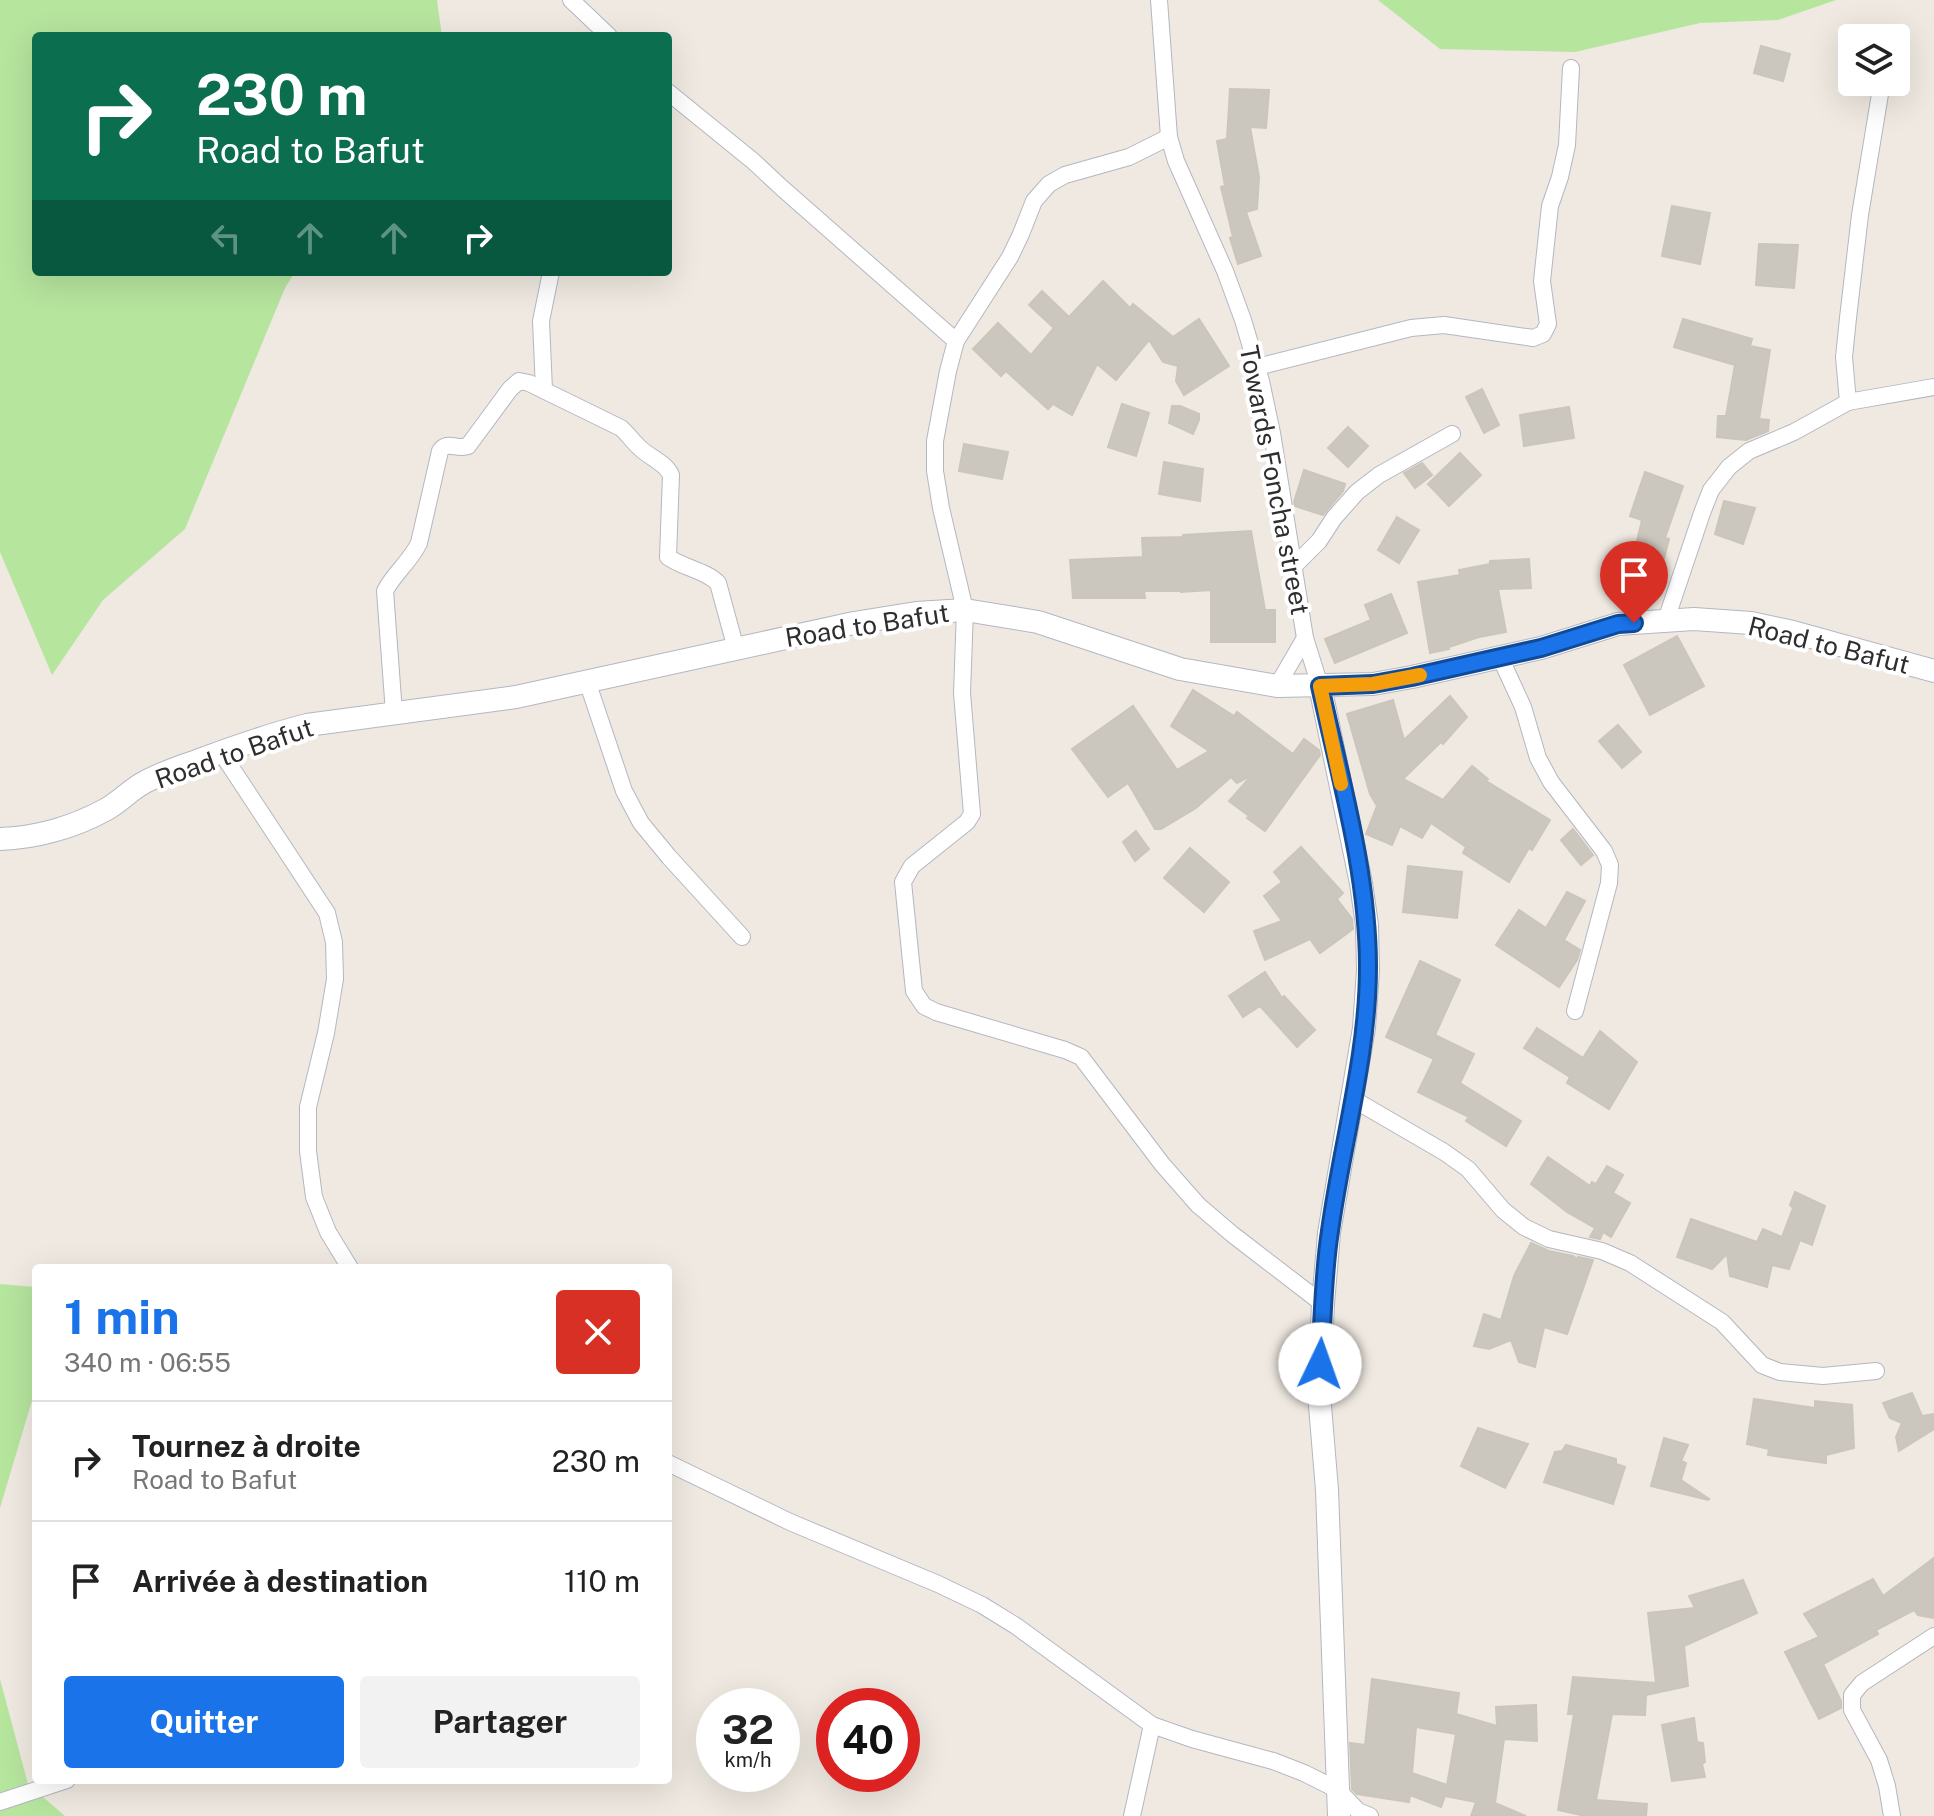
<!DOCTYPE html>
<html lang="fr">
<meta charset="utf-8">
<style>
body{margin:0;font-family:"Public Sans",sans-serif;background:#f2f2f2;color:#222;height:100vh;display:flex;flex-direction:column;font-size:30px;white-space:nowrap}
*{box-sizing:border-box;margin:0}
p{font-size:26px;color:#767676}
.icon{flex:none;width:44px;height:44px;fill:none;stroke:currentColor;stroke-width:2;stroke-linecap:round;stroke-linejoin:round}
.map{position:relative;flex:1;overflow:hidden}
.sheet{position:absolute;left:32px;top:1264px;width:640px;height:520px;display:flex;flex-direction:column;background:#fff;border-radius:8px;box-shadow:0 8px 32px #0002}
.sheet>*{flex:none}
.guide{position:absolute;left:32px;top:32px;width:640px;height:244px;border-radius:8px;box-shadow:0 8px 32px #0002;background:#0b6e4f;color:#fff;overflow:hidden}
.controls{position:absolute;left:1838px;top:24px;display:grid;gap:16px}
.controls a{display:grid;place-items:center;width:72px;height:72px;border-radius:8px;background:#fff;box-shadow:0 8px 32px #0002;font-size:40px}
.speed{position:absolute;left:696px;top:1688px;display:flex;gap:16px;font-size:40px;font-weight:700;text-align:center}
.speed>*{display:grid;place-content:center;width:104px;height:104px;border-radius:50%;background:#fff;box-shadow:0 8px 32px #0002;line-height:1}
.speed small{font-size:20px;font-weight:400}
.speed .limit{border:12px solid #d22;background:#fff;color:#111}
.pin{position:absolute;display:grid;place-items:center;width:68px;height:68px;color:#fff;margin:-82px -34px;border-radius:50% 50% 50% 0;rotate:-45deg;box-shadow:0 0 8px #0007}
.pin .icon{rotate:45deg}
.me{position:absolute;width:88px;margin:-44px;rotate:3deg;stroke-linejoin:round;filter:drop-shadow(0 0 6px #0008)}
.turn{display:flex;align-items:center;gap:28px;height:168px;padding:0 32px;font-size:36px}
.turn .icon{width:104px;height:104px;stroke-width:2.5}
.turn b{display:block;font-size:56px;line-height:68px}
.lanes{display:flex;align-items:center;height:76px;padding:0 32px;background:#0003;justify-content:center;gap:40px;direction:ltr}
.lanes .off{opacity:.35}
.round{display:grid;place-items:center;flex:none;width:84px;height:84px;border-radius:8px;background:#f2f2f2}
.head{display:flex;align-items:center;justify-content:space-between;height:136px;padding:0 32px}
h1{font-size:48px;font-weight:700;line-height:60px;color:#1a73e8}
.action{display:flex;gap:16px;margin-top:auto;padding:16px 32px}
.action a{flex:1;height:92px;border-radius:8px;background:#1a73e8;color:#fff;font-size:32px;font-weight:700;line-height:92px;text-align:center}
.action a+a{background:#f2f2f2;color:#222}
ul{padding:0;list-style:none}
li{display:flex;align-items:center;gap:24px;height:120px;padding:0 32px;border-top:2px solid #e0e0e0}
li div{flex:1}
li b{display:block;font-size:30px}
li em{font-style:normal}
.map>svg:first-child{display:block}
</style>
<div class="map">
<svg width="1934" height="1816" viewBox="0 0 1934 1816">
<rect width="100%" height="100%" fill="#efe9e1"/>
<g fill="#b6e59e">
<polygon points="0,0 437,0 442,36 36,36 36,272 295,272 285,288 185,529 103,600 52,675 0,552"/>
<polygon points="1378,0 1836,0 1778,20 1700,23 1575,52 1440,49"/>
<polygon points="0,1284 36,1287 36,1387 0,1508"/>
<polygon points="0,1679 28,1784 65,1816 0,1816"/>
</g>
<g fill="#cbc7bf" stroke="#cbc5ba" stroke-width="2" fill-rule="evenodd">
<polygon points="1761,46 1790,54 1783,81 1754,73"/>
<polygon points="1230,89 1269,90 1266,128 1250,127 1259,177 1257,209 1246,212 1261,256 1238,264 1230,238 1233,237 1221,187 1225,186 1217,141 1227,139"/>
<polygon points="1672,206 1710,213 1700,264 1662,256"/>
<polygon points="1759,244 1798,245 1794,288 1756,285"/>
<polygon points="1103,281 1130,308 1133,304 1173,337 1199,319 1229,366 1184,395 1176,381 1178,366 1163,362 1149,340 1116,380 1097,364 1072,415 1053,404 1048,409 1006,371 1001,376 973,349 998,323 1031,355 1054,328 1029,305 1042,291 1069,317"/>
<polygon points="1683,319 1752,339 1750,346 1770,350 1759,419 1769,420 1768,431 1746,440 1717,437 1718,416 1726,416 1735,365 1674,347"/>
<polygon points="1482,389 1499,425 1484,433 1466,397"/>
<polygon points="1122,404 1149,413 1136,456 1108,447"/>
<polygon points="1172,406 1180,406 1199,414 1199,420 1193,434 1169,423"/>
<polygon points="1569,407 1574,438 1524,446 1520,415"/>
<polygon points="1348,427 1368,446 1348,467 1328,448"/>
<polygon points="964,444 1008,452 1002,479 959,471"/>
<polygon points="1460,453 1481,475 1449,506 1428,484"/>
<polygon points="1164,462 1203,469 1200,501 1159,494"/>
<polygon points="1422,463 1432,475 1415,488 1404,473"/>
<polygon points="1304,470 1345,484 1343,491 1323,515 1295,506 1294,502"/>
<polygon points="1645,472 1683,486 1665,538 1669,539 1659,578 1630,571 1642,520 1630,516"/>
<polygon points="1724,501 1755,508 1743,544 1715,534"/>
<polygon points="1397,517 1419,530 1399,563 1378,550"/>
<polygon points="1251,531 1265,610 1275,610 1275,642 1211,642 1211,590 1181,592 1181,591 1144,591 1145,598 1073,598 1070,560 1143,557 1142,538 1183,537 1183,535"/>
<polygon points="1529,559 1531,588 1498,589 1506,632 1479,637 1449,647 1449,649 1430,653 1418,582 1460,575 1459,570 1490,564 1490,561"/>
<polygon points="1391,594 1407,633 1335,663 1325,639 1371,620 1365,605"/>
<polygon points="1677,636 1704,686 1650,715 1624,665"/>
<polygon points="1193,690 1234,716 1237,712 1293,754 1304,739 1319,750 1320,755 1265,831 1247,818 1249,816 1229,801 1252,775 1237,783 1231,777 1196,808 1161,829 1155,829 1128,783 1108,797 1072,749 1133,706 1177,770 1209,751 1171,726"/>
<polygon points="1450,696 1467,717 1443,744 1441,742 1403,779 1443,800 1472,766 1488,779 1486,781 1550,820 1532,850 1529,848 1509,882 1463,853 1466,847 1431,823 1422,838 1400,826 1392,845 1366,834 1377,806 1370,794 1347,714 1393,700 1404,740"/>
<polygon points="1618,725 1641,752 1622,768 1599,741"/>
<polygon points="1573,829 1593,855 1581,865 1561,840"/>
<polygon points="1136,831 1149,849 1135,861 1123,842"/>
<polygon points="1301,847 1343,893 1337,899 1352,919 1353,929 1320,953 1310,939 1265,960 1254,931 1282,921 1264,896 1282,882 1274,872"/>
<polygon points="1190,848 1229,882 1204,912 1164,878"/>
<polygon points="1408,866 1462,872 1457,918 1403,912"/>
<polygon points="1567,892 1585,901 1564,940 1580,950 1577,960 1559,987 1496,945 1519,910 1546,928"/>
<polygon points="1420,961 1460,980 1435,1035 1474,1054 1460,1083 1521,1121 1506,1146 1466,1121 1469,1117 1418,1092 1434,1059 1386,1037"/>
<polygon points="1265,972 1282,998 1284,996 1315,1030 1297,1047 1260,1006 1243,1017 1229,996"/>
<polygon points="1537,1028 1583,1058 1600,1031 1637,1062 1609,1109 1567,1083 1570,1077 1524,1048"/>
<polygon points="1548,1157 1590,1186 1592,1182 1596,1184 1607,1166 1623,1175 1613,1193 1630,1203 1611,1237 1603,1232 1600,1239 1590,1237 1595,1228 1567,1212 1531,1184"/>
<polygon points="1795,1192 1825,1206 1812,1245 1800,1240 1789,1269 1772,1265 1767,1287 1730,1276 1727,1254 1712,1269 1677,1257 1691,1219 1757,1242 1763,1229 1782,1237 1793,1208 1790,1205"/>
<polygon points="1531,1243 1549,1251 1573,1256 1577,1259 1578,1257 1593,1260 1567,1334 1544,1327 1535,1367 1519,1362 1511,1340 1489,1349 1474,1346 1484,1314 1501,1320 1514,1276"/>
<polygon points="1912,1393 1922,1416 1934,1414 1934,1429 1899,1451 1896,1437 1902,1423 1890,1418 1883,1403"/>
<polygon points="1754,1399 1815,1408 1815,1401 1852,1405 1854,1448 1826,1455 1826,1463 1768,1455 1769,1449 1747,1444"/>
<polygon points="1478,1428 1528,1444 1505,1488 1461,1466"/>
<polygon points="1664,1438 1688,1445 1681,1461 1686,1463 1681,1480 1709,1499 1708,1500 1651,1486"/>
<polygon points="1566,1445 1616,1459 1616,1464 1625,1467 1613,1504 1544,1482 1555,1452 1562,1451"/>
<polygon points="1934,1558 1934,1618 1918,1615 1914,1610 1876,1630 1878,1634 1823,1664 1841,1701 1841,1708 1819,1719 1785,1652 1819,1637 1804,1614 1873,1579 1883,1596"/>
<polygon points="1743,1580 1757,1613 1684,1646 1688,1686 1646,1695 1645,1715 1612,1714 1596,1800 1647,1804 1646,1816 1586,1816 1558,1810 1574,1714 1568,1714 1573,1677 1656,1683 1648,1613 1695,1608 1689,1596"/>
<path d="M 1372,1679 L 1459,1693 L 1456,1714 L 1497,1726 L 1496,1707 L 1536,1705 L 1537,1741 L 1504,1739 L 1495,1803 L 1526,1816 L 1471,1816 L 1476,1802 L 1445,1796 L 1441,1807 L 1410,1795 L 1409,1802 L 1357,1794 L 1352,1789 L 1350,1743 L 1365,1745 ZM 1416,1727 L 1456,1734 L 1447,1785 L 1412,1773 Z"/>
<polygon points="1694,1718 1697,1742 1703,1743 1705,1762 1702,1764 1705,1777 1672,1781 1662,1725"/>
</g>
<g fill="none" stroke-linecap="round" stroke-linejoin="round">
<g stroke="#b4b7c1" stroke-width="18">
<g id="street">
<polyline points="571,0 609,36"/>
<polyline points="1159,0 1169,137 1176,161 1225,271 1243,320 1261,381 1272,433 1305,638 1320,686"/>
<polyline points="668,92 753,161 782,188 956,341"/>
<polyline points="1169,137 1129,157 1065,175 1049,184 1034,201 1021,234 1010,257 956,341 948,371 935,441 935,471 941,508 965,610 962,693 972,814 967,822 912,866 903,882 914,991 924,1006 936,1012 1065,1050 1081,1057 1162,1164 1198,1205 1232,1234 1323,1304"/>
<polyline points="1257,367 1411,328 1444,325 1533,338 1543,334 1548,324 1542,281 1550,206 1560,177 1567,145 1571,68"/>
<polyline points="544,390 541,321 551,272"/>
<polyline points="1848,402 1844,357 1848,318 1860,215 1882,82"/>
<polyline points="1293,567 1319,541 1334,518 1357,492 1379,475 1452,434"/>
<polyline points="1666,620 1702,513 1711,490 1729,467 1749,451 1794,432 1848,402 1934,387"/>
<polyline points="1500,657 1523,707 1538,758 1551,782 1604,851 1610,865 1609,883 1575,1011"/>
<polyline points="587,681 624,791 641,823 669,857 742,937"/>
<polyline points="1277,686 1305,638"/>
<path d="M 394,713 L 385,591 C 394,573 410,562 419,543 L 440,451 C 447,440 457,450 468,446 L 510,389 L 519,381 L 529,383 L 621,428 C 628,434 633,442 640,448 C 650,458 665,462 671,475 L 668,557 C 683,568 705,570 718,583 L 736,649"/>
<polyline points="221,752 327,913 334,942 335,979 326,1033 308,1107 308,1151 314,1197 328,1232 350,1268"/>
<polyline points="1353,1099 1444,1152 1468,1169 1503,1210 1524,1227 1549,1239 1602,1251 1630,1263 1722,1322 1762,1365 1780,1372 1823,1376 1876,1371"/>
<polyline points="668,1463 790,1522 938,1584 982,1605 1016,1626 1152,1725 1192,1739 1273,1761 1304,1773 1338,1790 1358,1811 1370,1816"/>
<polyline points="0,1802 67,1780"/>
<polyline points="1132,1816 1152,1725"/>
<polyline points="1892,1816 1887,1786 1879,1760 1852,1710 1852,1695 1862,1683 1934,1636"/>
</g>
</g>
<g stroke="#b4b7c1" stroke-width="24">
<g id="secondary">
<polyline points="1320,686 1361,883 1367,925 1368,970 1364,1028 1329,1233 1323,1304 1319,1394 1327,1490 1339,1816"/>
<path d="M 0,839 C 36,838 74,827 105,810 C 120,802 131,789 145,782 C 163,772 183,766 202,759 C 237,746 272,734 307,725 L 516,697 L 854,623 L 916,613 L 965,610 L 1038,622 L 1180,669 L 1277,686 L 1373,684 L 1412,677 L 1541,648 L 1618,624 L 1694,619 L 1751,623 L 1793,632 L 1934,671"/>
</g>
</g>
<use href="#street" stroke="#fff" stroke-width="16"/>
<use href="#secondary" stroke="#fff" stroke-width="22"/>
</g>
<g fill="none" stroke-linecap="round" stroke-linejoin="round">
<g stroke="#114b97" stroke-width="20">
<path id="route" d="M 1320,1364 C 1323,1320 1323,1275 1330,1231 C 1342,1143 1368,1056 1368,967 C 1368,872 1340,778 1320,686 L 1373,684 L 1412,677 L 1541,648 L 1618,624 L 1634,623"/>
</g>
<use href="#route" stroke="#1a73e8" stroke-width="14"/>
<polyline stroke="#f59e0b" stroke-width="14" points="1341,784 1320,686 1373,684 1420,675"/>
</g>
<g text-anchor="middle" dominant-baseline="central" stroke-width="8" stroke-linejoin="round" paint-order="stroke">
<g font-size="26" fill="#2e2e2e" stroke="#fff">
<text transform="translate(1275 480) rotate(79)">Towards Foncha street</text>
<text transform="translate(867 625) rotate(-9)">Road to Bafut</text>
<text transform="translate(1829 645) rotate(14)">Road to Bafut</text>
<text transform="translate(234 753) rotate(-19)">Road to Bafut</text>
</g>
</g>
</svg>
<div class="controls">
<a><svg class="icon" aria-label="layers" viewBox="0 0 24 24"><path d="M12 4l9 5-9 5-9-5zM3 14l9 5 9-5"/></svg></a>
</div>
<div class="speed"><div>32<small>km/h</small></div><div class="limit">40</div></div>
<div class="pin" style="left:1634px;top:623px;background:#d93025"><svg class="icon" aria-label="arrive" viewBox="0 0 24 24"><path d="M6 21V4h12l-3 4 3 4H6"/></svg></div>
<svg class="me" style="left:1320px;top:1364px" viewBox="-20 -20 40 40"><circle r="19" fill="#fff"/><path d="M0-13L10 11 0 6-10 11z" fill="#1a73e8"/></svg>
<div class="guide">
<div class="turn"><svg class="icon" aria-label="right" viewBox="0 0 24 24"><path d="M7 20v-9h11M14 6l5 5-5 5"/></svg><div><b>230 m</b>Road to Bafut</div></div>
<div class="lanes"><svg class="icon off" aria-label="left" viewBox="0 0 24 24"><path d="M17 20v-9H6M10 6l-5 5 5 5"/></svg><svg class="icon off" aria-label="ahead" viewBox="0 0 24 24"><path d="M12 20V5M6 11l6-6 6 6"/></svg><svg class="icon off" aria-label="ahead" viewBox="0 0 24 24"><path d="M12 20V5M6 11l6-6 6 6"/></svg><svg class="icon" aria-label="right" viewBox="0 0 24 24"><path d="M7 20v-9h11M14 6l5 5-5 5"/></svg></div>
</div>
<section class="sheet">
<div class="head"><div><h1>1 min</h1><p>340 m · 06:55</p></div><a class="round" style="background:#d93025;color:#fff"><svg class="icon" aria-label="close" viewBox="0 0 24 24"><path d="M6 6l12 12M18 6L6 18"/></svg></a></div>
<ul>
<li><svg class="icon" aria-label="right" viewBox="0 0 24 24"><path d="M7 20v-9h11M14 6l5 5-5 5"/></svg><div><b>Tournez à droite</b><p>Road to Bafut</p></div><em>230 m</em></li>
<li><svg class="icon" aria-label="arrive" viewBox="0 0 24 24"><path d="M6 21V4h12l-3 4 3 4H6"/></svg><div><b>Arrivée à destination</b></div><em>110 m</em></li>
</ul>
<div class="action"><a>Quitter</a><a>Partager</a></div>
</section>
</div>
